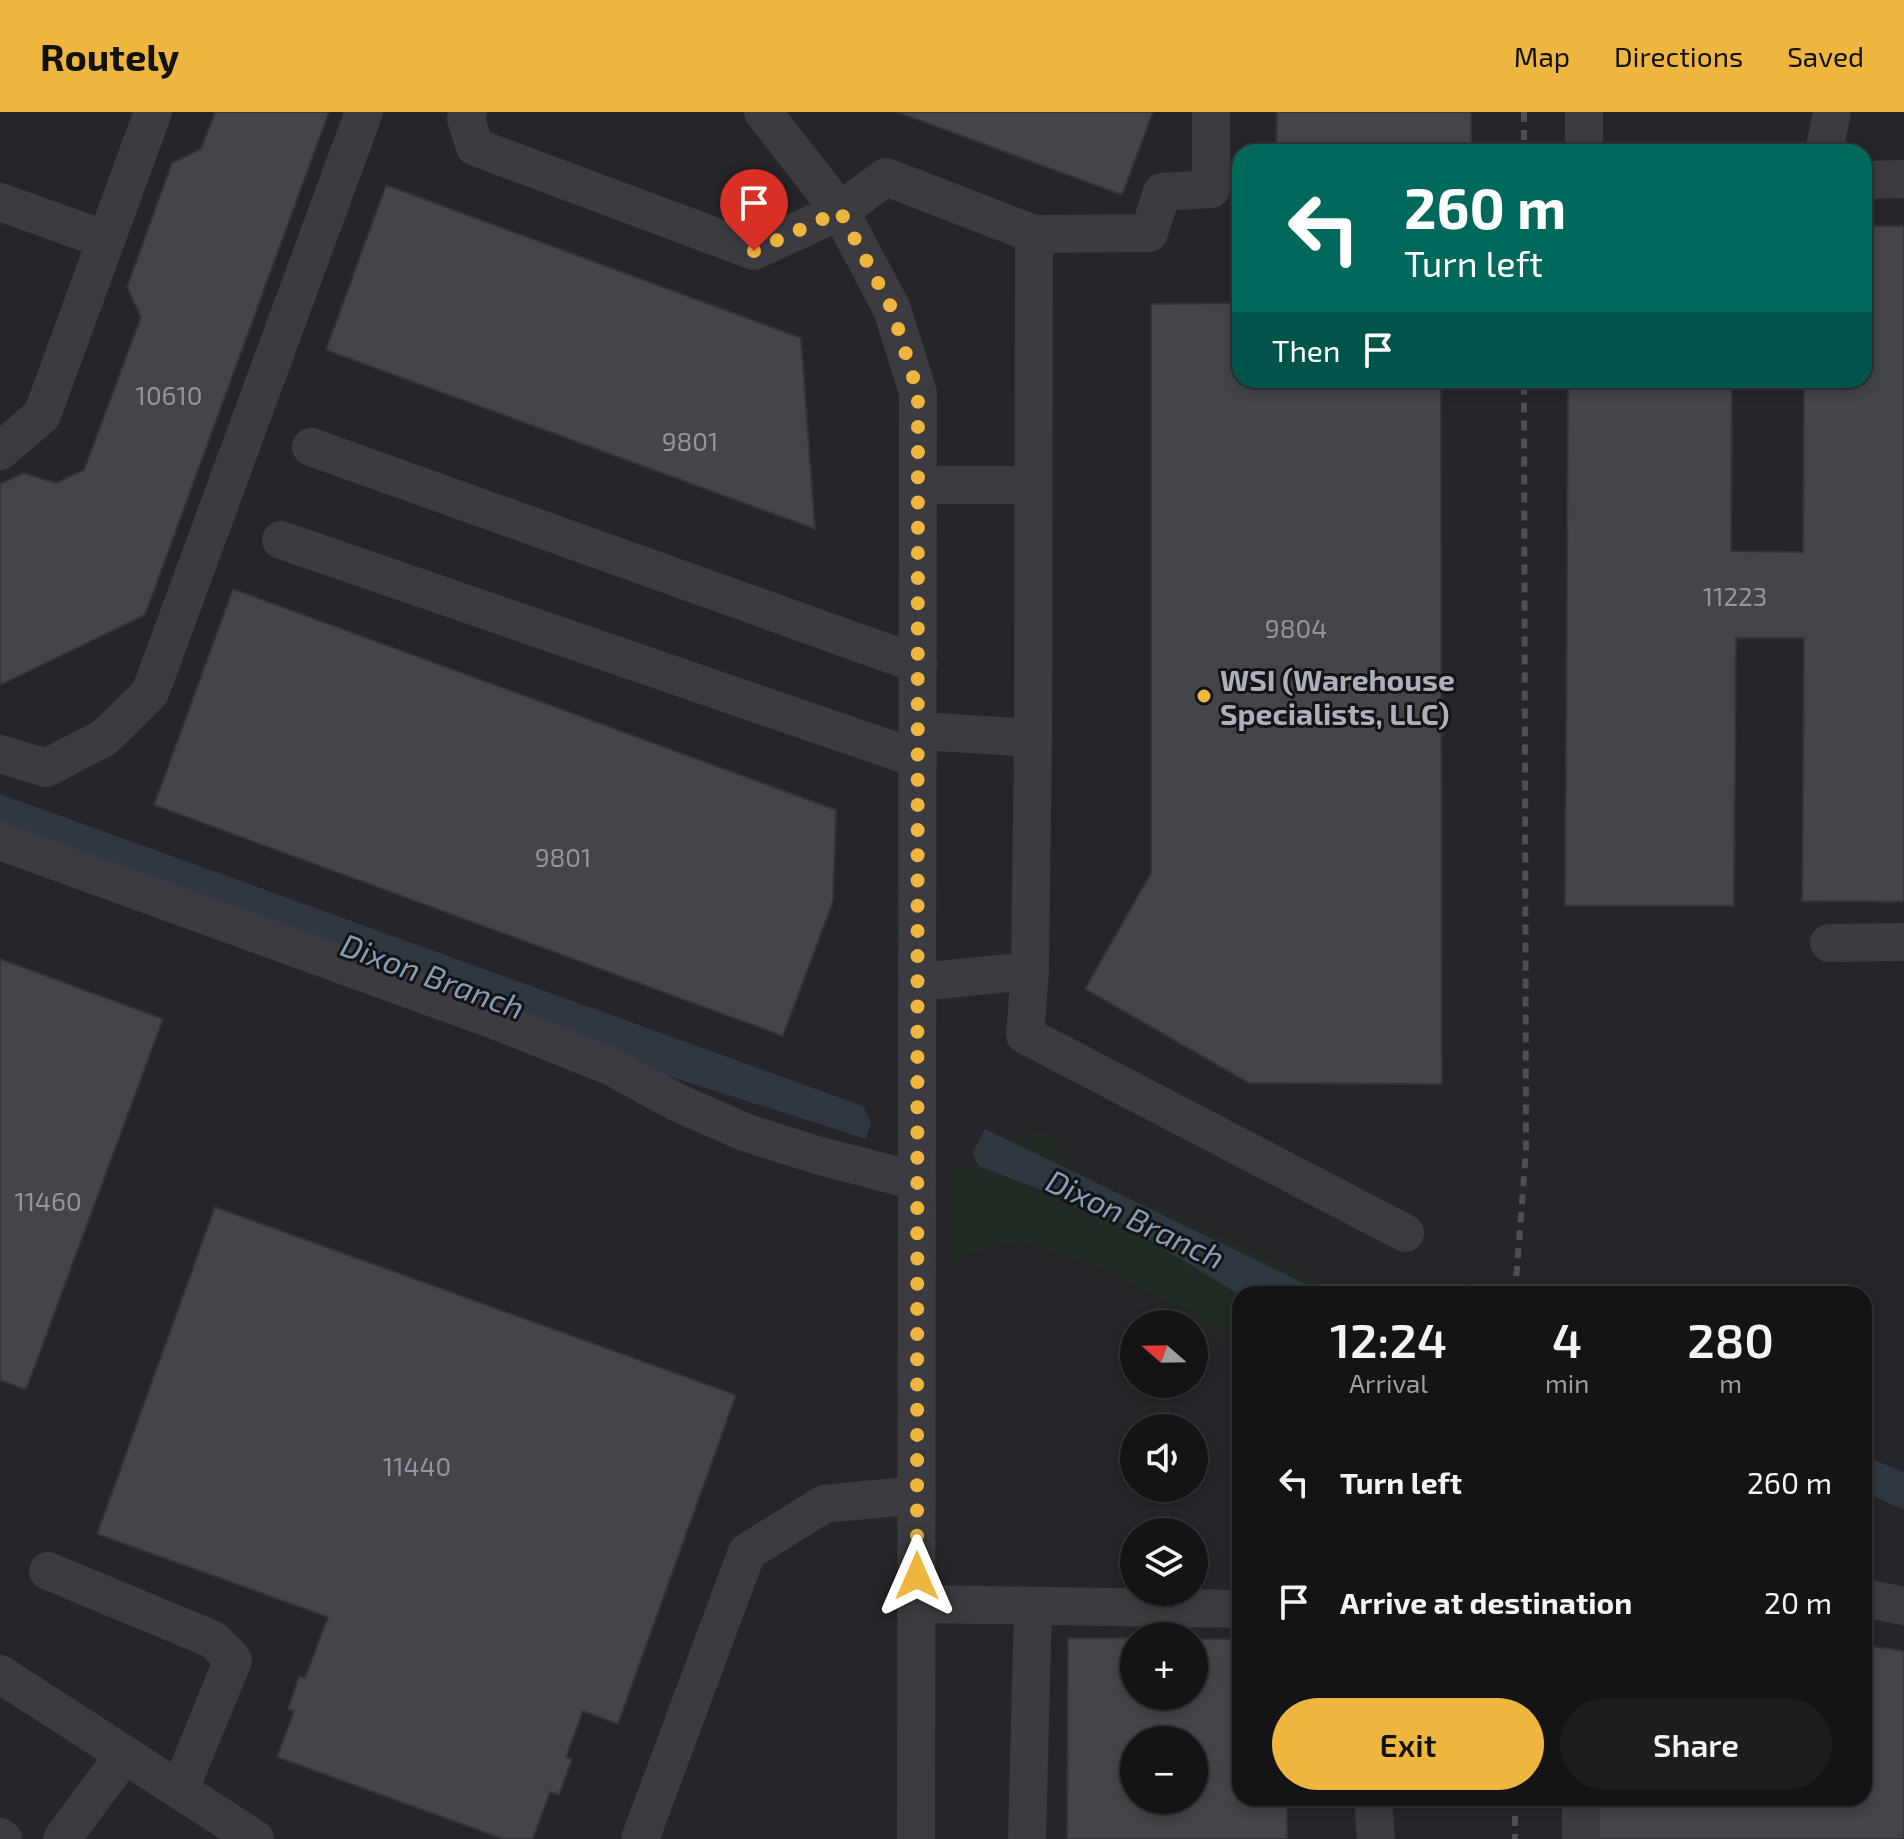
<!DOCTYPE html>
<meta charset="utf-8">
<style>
body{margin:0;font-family:"Exo 2",sans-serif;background:#1d1c1e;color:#f1f3f6;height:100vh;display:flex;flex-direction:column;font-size:30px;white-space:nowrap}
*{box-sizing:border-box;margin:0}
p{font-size:26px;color:#9d9ea0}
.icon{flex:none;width:44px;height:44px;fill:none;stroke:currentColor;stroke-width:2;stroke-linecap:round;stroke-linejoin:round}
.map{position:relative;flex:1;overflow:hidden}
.panel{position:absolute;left:1232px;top:1174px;width:640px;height:520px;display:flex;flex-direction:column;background:#141315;border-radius:24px;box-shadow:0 4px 12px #0003,0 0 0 2px #333234}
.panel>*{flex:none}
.guide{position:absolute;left:1232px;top:32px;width:640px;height:244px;border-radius:24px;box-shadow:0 4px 12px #0003,0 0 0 2px #333234;background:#00695c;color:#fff;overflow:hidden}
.needle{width:52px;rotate:290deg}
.controls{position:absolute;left:1120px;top:1198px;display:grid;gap:16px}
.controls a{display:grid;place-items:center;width:88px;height:88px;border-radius:50%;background:#141315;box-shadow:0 4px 12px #0003,0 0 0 2px #333234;font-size:40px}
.pin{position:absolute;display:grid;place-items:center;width:68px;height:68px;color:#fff;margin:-82px -34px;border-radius:50% 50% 50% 0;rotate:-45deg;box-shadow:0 0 8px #0007}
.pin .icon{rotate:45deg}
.me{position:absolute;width:88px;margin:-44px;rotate:0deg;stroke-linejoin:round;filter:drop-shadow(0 0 6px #0008)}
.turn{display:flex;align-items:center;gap:28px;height:168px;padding:0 40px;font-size:36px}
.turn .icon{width:104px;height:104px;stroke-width:2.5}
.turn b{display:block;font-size:56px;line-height:68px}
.then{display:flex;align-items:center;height:76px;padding:0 40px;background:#0003;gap:16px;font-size:30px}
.eta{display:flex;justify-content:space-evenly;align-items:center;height:136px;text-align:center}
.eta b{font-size:48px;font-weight:600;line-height:56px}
.cta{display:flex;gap:16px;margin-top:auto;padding:16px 40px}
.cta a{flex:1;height:92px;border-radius:48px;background:#efb63f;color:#111;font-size:32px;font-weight:600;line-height:92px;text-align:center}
.cta a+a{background:#1d1c1e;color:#f1f3f6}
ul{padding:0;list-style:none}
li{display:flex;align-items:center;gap:24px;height:120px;padding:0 40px}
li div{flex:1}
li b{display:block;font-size:30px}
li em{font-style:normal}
header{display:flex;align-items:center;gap:48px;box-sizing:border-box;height:112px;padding:0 40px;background:#efb63f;color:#111}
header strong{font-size:38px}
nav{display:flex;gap:44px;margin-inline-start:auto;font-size:28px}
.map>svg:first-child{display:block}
</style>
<header>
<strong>Routely</strong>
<nav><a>Map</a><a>Directions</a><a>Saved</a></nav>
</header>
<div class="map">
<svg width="1904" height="1727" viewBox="0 0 1904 1727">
<rect width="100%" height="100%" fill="#1a191c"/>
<path fill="#262529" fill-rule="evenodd" d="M 0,0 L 1904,0 L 1904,1727 L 0,1727 ZM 1240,40 L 1864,40 L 1864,268 L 1240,268 ZM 1240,1182 L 1864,1182 L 1864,1686 L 1240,1686 ZM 1134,1212 L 1194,1212 L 1194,1272 L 1134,1272 ZM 1134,1316 L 1194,1316 L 1194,1376 L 1134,1376 ZM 1134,1420 L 1194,1420 L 1194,1480 L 1134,1480 ZM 1134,1524 L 1194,1524 L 1194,1584 L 1134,1584 ZM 1134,1628 L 1194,1628 L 1194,1688 L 1134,1688 Z"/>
<g fill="#212a23">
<polygon points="1048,1017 1067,1054 1347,1182 1240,1182 1240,1233 1216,1221 1112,1161 1019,1130 954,1147 949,1066 994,1032"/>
<polygon points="1470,1171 1500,1182 1429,1182"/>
</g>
<g fill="#2f3840">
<polygon points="0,682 863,994 871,1010 866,1027 659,961 0,718"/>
<polygon points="985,1017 1326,1182 1240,1183 1113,1106 979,1054 972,1041"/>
<polygon points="1864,1344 1904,1360 1904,1398 1864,1380"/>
</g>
<g fill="#444549" stroke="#343438" stroke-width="2" fill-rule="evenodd">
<polygon points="215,0 329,0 145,503 0,573 0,372 23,361 56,371 84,358 141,205 127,175 172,51 201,37"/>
<polygon points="897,0 1153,0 1122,83"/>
<polygon points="1277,0 1471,0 1471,40 1276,40"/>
<polygon points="386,73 801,226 815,417 326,238"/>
<polygon points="1864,114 1904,114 1904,790 1802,789 1804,526 1736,526 1734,794 1565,794 1568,268 1732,268 1731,439 1803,440 1804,268 1864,268"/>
<polygon points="1240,191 1240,268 1441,268 1442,972 1249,971 1085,877 1151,761 1151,192"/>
<polygon points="233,477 836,698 833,789 783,924 154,693"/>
<polygon points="0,847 163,907 26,1278 0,1268"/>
<polygon points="215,1095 736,1283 618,1612 583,1599 566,1645 572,1647 559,1683 550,1680 533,1727 503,1727 277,1645 294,1599 288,1597 299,1564 305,1566 328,1505 97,1422"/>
<path d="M 1068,1526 L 1134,1526 L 1134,1584 L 1194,1584 L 1194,1527 L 1240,1527 L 1240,1686 L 1287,1686 L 1287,1727 L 1067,1727 ZM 1134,1628 L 1194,1628 L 1194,1688 L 1134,1688 Z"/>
<polygon points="1864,1533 1904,1539 1904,1727 1599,1727 1599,1686 1864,1686"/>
</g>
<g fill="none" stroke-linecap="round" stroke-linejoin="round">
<g stroke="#3b3b41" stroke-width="38">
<polyline points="468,0 466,7 475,35 754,139 840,99 886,65 1034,122 1033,626"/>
<polyline points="763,0 840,99 892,197 918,281 916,1727"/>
<polyline points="1584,40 1584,0"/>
<polyline points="1824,40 1832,0"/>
<polyline points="1864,68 1904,67"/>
<polyline points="0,90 106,128"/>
<polyline points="1034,122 1149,121 1162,80 1211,77 1211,0"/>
<polyline points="311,335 918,552"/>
<polyline points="0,339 42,303 153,0"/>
<polyline points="918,373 1033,373"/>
<polyline points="281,428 918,647"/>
<polyline points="0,642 46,656 104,626 150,581 364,0"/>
<polyline points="0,729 494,908 612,955 678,991 747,1021 820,1044 917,1069"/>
<polyline points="1829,831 1904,830"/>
<polyline points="1030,859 1025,923 1405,1121"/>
<polyline points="918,870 1030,859 1033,626 918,619"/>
<polyline points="48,1459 214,1528 233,1548 180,1677"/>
<polyline points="1864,1486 1904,1494"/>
<polyline points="917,1492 1240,1497"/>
<polyline points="0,1562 255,1727"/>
<polyline points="1373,1686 1376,1727"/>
<polyline points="0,1725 3,1727"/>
<polyline points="62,1727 124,1643"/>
<polyline points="640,1727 747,1440 824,1392 917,1383"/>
<polyline points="1027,1727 1033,1494"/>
<polyline points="1581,1727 1581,1686"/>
</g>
<g stroke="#4e4f56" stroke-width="6" stroke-dasharray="10 8" stroke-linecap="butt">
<polyline points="1524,0 1524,40"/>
<polyline points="1515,1182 1526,1039 1524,268"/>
<polyline points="1515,1686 1515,1727"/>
</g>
</g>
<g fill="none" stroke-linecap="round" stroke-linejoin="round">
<polyline stroke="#efb63f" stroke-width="14" stroke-dasharray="0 25.2" points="754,139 840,99 892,197 918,281 917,1464"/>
</g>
<circle fill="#efb63f" stroke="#141417" stroke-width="3" cx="1204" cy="584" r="8"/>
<g text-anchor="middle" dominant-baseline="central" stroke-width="6" stroke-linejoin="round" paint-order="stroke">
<g font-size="26" fill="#92959e">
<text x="169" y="282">10610</text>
<text x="690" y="328">9801</text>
<text x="1735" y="483">11223</text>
<text x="1296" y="515">9804</text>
<text x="563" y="744">9801</text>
<text x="48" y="1088">11460</text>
<text x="417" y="1353">11440</text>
</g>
<g font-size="30" font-weight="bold" fill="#acb0bb" stroke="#141417" text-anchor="start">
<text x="1220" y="567">WSI (Warehouse<tspan x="1220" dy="34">Specialists, LLC)</tspan></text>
</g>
<g font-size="32" font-style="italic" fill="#859db5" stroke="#141417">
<text transform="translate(433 863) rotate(20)">Dixon Branch</text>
<text transform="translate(1136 1106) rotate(25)">Dixon Branch</text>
</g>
</g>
</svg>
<div class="controls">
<a><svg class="needle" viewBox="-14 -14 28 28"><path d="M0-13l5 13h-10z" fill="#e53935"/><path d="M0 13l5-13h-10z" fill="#9d9ea0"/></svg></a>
<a><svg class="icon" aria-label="sound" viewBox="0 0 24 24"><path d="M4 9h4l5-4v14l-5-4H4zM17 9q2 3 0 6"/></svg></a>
<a><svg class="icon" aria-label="layers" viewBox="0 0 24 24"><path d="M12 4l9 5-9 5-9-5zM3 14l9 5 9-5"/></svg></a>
<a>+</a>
<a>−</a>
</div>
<div class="pin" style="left:754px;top:139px;background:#d93025"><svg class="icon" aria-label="arrive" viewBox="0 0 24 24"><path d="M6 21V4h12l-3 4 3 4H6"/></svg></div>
<svg class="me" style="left:917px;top:1464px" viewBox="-20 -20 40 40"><path d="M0-17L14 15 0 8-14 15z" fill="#efb63f" stroke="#fff" stroke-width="4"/></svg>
<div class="guide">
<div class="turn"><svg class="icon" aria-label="left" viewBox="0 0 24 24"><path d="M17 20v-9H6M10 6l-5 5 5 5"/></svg><div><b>260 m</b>Turn left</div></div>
<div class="then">Then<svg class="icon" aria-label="arrive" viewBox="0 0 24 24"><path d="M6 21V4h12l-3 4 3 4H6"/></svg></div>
</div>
<section class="panel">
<div class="eta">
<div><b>12:24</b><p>Arrival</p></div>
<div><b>4</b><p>min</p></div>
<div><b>280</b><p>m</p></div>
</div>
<ul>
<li><svg class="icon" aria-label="left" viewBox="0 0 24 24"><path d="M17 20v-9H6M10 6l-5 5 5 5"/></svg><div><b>Turn left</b></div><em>260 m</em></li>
<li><svg class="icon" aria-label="arrive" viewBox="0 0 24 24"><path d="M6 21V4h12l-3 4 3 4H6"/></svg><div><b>Arrive at destination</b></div><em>20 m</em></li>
</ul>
<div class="cta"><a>Exit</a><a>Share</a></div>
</section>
</div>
